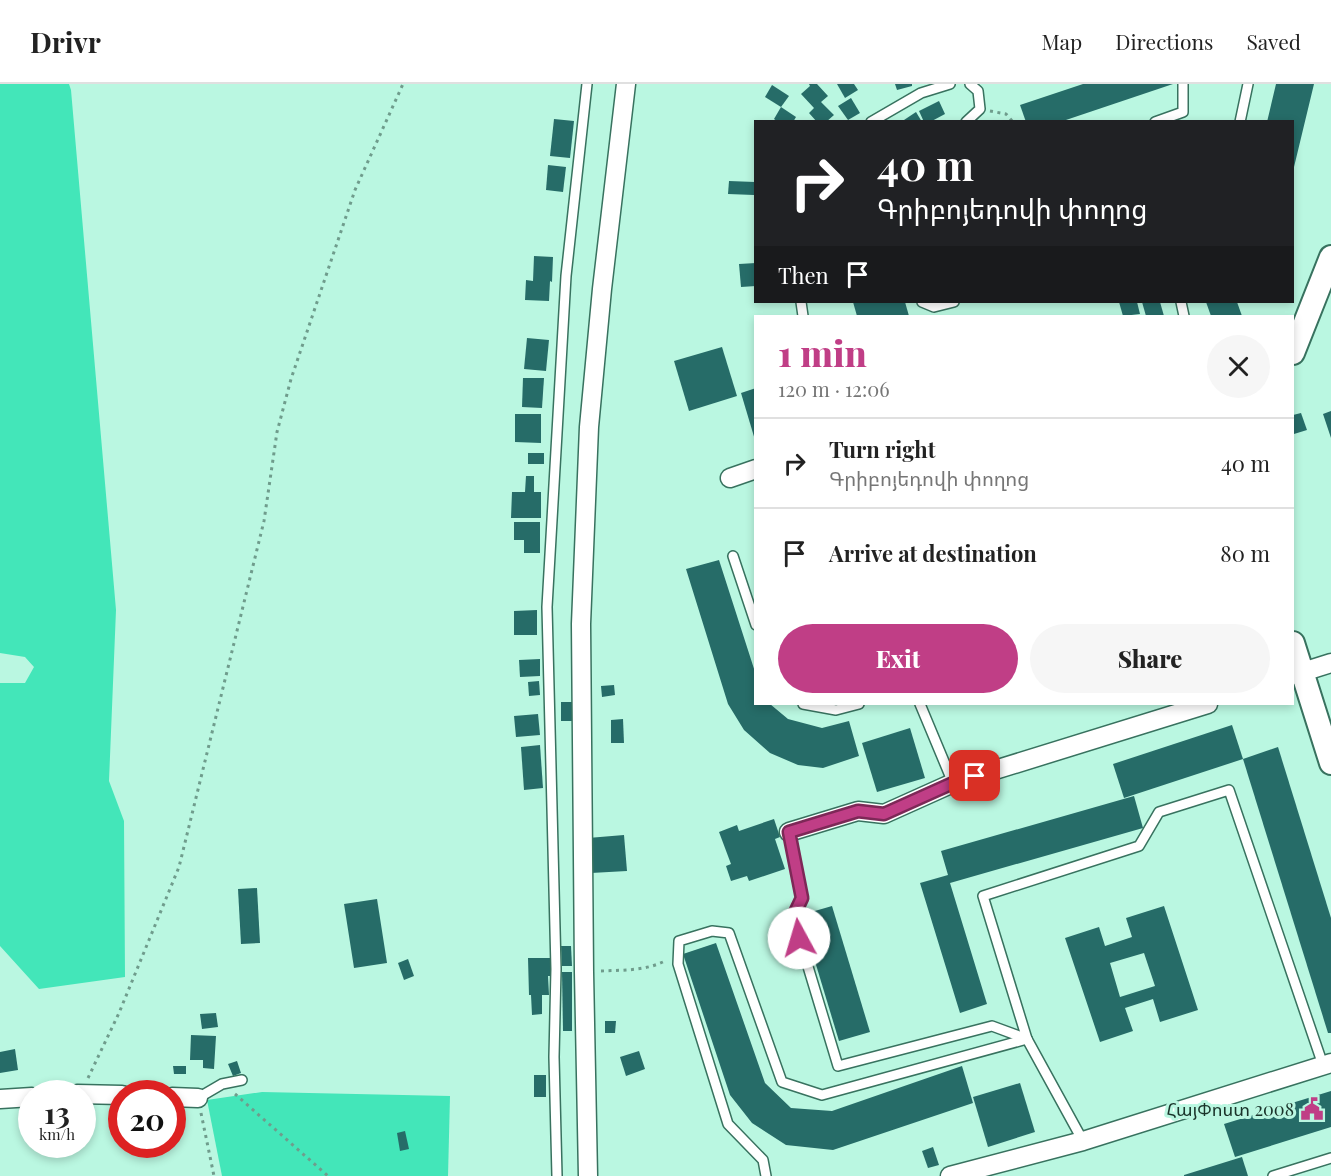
<!DOCTYPE html>
<meta charset="utf-8">
<style>
body{margin:0;font-family:"Playfair Display","Noto Sans Armenian",serif;background:#f6f6f6;color:#222;height:100vh;display:flex;flex-direction:column;font-size:22px;white-space:nowrap}
*{box-sizing:border-box;margin:0}
p{font-size:20px;color:#767676}
.icon{flex:none;width:33px;height:33px;fill:none;stroke:currentColor;stroke-width:2;stroke-linecap:round;stroke-linejoin:round}
.map{position:relative;flex:1;overflow:hidden}
.sheet{position:absolute;left:754px;top:231px;width:540px;height:390px;display:flex;flex-direction:column;background:#fff;border-radius:0px;box-shadow:0 3px 9px #0003}
.sheet>*{flex:none}
.hud{position:absolute;left:754px;top:36px;width:540px;height:183px;border-radius:0px;box-shadow:0 3px 9px #0003;background:#202124;color:#fff;overflow:hidden}
.speed{position:absolute;left:18px;top:996px;display:flex;gap:12px;font-size:30px;font-weight:700;text-align:center}
.speed>*{display:grid;place-content:center;width:78px;height:78px;border-radius:50%;background:#fff;box-shadow:0 3px 9px #0003;line-height:1}
.speed small{font-size:15px;font-weight:400}
.speed .limit{border:9px solid #d22;background:#fff;color:#111}
.pin{position:absolute;display:grid;place-items:center;width:51px;height:51px;color:#fff;margin:-26px;border-radius:12px;box-shadow:0 3px 9px #0006}
.me{position:absolute;width:66px;margin:-33px;rotate:354deg;stroke-linejoin:round;filter:drop-shadow(0 0 4px #0008)}
.turn{display:flex;align-items:center;gap:21px;height:126px;padding:0 24px;font-size:27px}
.turn .icon{width:78px;height:78px;stroke-width:2.5}
.turn b{display:block;font-size:42px;line-height:51px}
.then{display:flex;align-items:center;height:57px;padding:0 24px;background:#0003;gap:12px;font-size:22px}
.round{display:grid;place-items:center;flex:none;width:63px;height:63px;border-radius:32px;background:#f6f6f6}
.overview{display:flex;align-items:center;justify-content:space-between;height:102px;padding:0 24px}
h1{font-size:36px;font-weight:800;line-height:45px;color:#c03e86}
.primary-button{display:flex;gap:12px;margin-top:auto;padding:12px 24px}
.primary-button a{flex:1;height:69px;border-radius:36px;background:#c03e86;color:#fff;font-size:24px;font-weight:800;line-height:69px;text-align:center}
.primary-button a+a{background:#f6f6f6;color:#222}
ul{padding:0;list-style:none}
li{display:flex;align-items:center;gap:18px;height:90px;padding:0 24px;border-top:2px solid #e0e0e0}
li div{flex:1}
li b{display:block;font-size:22px}
li em{font-style:normal}
header{display:flex;align-items:center;gap:36px;box-sizing:border-box;height:84px;padding:0 30px;background:#fff;border-bottom:2px solid #e0e0e0}
header strong{font-size:28px}
nav{display:flex;gap:33px;margin-inline-start:auto;font-size:21px}
.map>svg:first-child{display:block}
</style>
<header>
<strong>Drivr</strong>
<nav><a>Map</a><a>Directions</a><a>Saved</a></nav>
</header>
<div class="map">
<svg width="1331" height="1092" viewBox="0 0 1331 1092">
<rect width="100%" height="100%" fill="#baf7e1"/>
<g fill="#43e6b9">
<polygon points="0,0 69,0 71,6 116,526 109,697 124,737 125,893 39,905 0,862 0,599 25,599 34,583 25,573 0,569"/>
<polygon points="262,1008 450,1012 448,1092 222,1092 207,1016"/>
</g>
<g fill="#266c68" fill-rule="evenodd">
<polygon points="809,0 817,0 828,12 821,18 834,31 826,38 817,38 809,29 814,24 801,10 810,2"/>
<polygon points="837,0 854,0 858,6 845,14"/>
<polygon points="895,0 912,0 912,2 897,6"/>
<polygon points="1083,0 1173,0 1060,38 1026,38 1020,21"/>
<polygon points="1276,0 1314,0 1294,83 1293,38 1267,38"/>
<polygon points="772,1 789,12 781,23 765,13"/>
<polygon points="851,14 860,29 848,36 838,22"/>
<polygon points="939,17 945,30 930,38 924,38 919,27"/>
<polygon points="781,23 796,33 793,38 778,38 774,35"/>
<polygon points="916,28 922,38 901,38"/>
<polygon points="554,35 574,37 570,74 550,72"/>
<polygon points="548,81 566,83 563,108 546,106"/>
<polygon points="729,97 755,98 754,111 728,110"/>
<polygon points="534,172 553,173 552,198 550,197 549,217 525,216 526,196 533,197"/>
<polygon points="756,179 756,202 741,203 739,180"/>
<polygon points="853,218 905,218 909,232 857,232"/>
<polygon points="1119,218 1137,218 1140,230 1123,232"/>
<polygon points="1142,218 1160,218 1164,232 1146,232"/>
<polygon points="1206,218 1237,218 1242,232 1211,232"/>
<polygon points="527,254 549,256 546,287 524,285"/>
<polygon points="722,263 737,312 689,327 674,277"/>
<polygon points="523,294 544,294 542,324 522,323"/>
<polygon points="756,304 756,356 755,356 741,309"/>
<polygon points="1331,327 1331,354 1323,330"/>
<polygon points="1301,329 1307,346 1294,350 1293,331"/>
<polygon points="515,330 541,330 541,359 515,358"/>
<rect x="528" y="369" width="16" height="11"/>
<polygon points="526,392 534,392 534,408 541,408 541,434 511,434 512,408 525,408"/>
<polygon points="514,438 540,438 540,469 524,469 524,456 514,456"/>
<polygon points="719,476 756,591 756,620 770,620 788,635 822,644 849,637 859,672 823,684 798,681 770,669 744,646 728,620 686,485"/>
<polygon points="537,526 537,551 514,551 514,527"/>
<polygon points="540,575 540,592 520,593 519,576"/>
<polygon points="539,597 540,611 529,612 528,598"/>
<polygon points="614,601 615,611 602,613 601,602"/>
<rect x="561" y="618" width="13" height="19"/>
<polygon points="538,630 540,651 516,653 514,632"/>
<polygon points="623,635 624,659 611,659 611,636"/>
<polygon points="1232,641 1243,675 1124,714 1113,680"/>
<polygon points="910,644 925,694 877,708 862,659"/>
<polygon points="540,661 543,704 524,706 521,663"/>
<polygon points="1278,663 1331,834 1331,949 1328,949 1243,675"/>
<polygon points="1134,712 1143,744 950,799 987,920 960,929 920,799 948,791 941,767"/>
<polygon points="774,735 780,753 775,755 785,785 749,797 747,792 731,797 726,782 731,780 719,748 737,741 739,747"/>
<polygon points="624,751 627,787 591,789 588,754"/>
<polygon points="257,804 260,859 241,860 238,805"/>
<polygon points="377,815 387,879 354,884 344,820"/>
<polygon points="832,822 870,948 839,957 801,831"/>
<path d="M 1164,822 L 1198,926 L 1160,938 L 1153,915 L 1125,924 L 1133,947 L 1100,958 L 1065,854 L 1099,843 L 1105,862 L 1132,853 L 1126,834 ZM 1144,869 L 1155,902 L 1120,913 L 1110,879 Z"/>
<polygon points="716,859 765,999 791,1024 832,1027 962,982 973,1019 833,1066 786,1061 752,1039 730,1011 683,870"/>
<polygon points="561,862 571,862 572,882 562,882"/>
<polygon points="528,874 552,874 552,892 548,892 549,911 542,911 542,930 532,931 531,911 529,911"/>
<polygon points="408,875 414,892 404,896 398,879"/>
<polygon points="562,888 572,888 572,947 563,947"/>
<polygon points="216,929 218,943 202,945 200,930"/>
<polygon points="605,937 616,937 615,949 605,949"/>
<polygon points="191,951 216,952 214,985 203,984 203,976 190,976"/>
<polygon points="15,965 18,986 0,989 0,968"/>
<polygon points="639,967 645,985 626,992 620,973"/>
<polygon points="237,977 241,989 233,992 228,980"/>
<polygon points="173,982 186,982 186,990 174,990"/>
<rect x="534" y="991" width="12" height="22"/>
<polygon points="1020,999 1035,1048 988,1063 973,1013"/>
<polygon points="1331,1007 1331,1043 1235,1073 1224,1040"/>
<polygon points="405,1047 409,1065 400,1067 397,1049"/>
<polygon points="933,1063 939,1081 928,1084 922,1067"/>
<polygon points="1242,1073 1248,1092 1184,1092 1184,1091"/>
</g>
<g fill="none" stroke-linecap="round" stroke-linejoin="round">
<g stroke="#38725f" stroke-width="12">
<g id="service">
<polyline points="871,38 921,9 950,0"/>
<polyline points="966,38 980,25 978,7 970,0"/>
<polyline points="1155,38 1183,28 1183,0"/>
<polyline points="1240,38 1248,0"/>
<polyline points="801,218 803,232"/>
<polyline points="922,218 934,223 954,218"/>
<polyline points="1181,218 1184,232"/>
<polyline points="733,472 756,541"/>
<polyline points="803,620 836,626 859,620"/>
<polyline points="920,620 953,699"/>
<polyline points="789,748 802,814 793,833 838,982 992,942 1027,955"/>
<polyline points="198,1014 222,1000 242,996"/>
<polyline points="1083,1057 1027,955 983,812 1139,762 1159,728 1229,706 1323,981"/>
<polyline points="557,1092 554,973 556,885 547,523 566,192 587,0"/>
<polyline points="766,1092 763,1076 728,1040 678,880 679,857 712,847 729,849 782,998 822,1011 1027,955"/>
<polyline points="1273,1092 1331,1074"/>
</g>
</g>
<g stroke="#38725f" stroke-width="21">
<g id="minor">
<polyline points="730,394 756,385"/>
<polyline points="1293,591 1331,579"/>
<polyline points="789,748 858,727 884,730 953,699 1208,620"/>
<polyline points="77,1010 122,1011"/>
<polyline points="172,1013 198,1014"/>
<polyline points="0,1015 32,1013"/>
<polyline points="588,1092 584,888 581,540 589,343 602,205 626,0"/>
<polyline points="950,1092 1083,1057 1331,979"/>
</g>
</g>
<g stroke="#38725f" stroke-width="26">
<g id="tertiary">
<polyline points="1293,269 1331,173"/>
<polyline points="1293,559 1331,679"/>
</g>
</g>
<g stroke="#6f9c8c" stroke-width="3" stroke-dasharray="3 4.5" stroke-linecap="butt">
<polyline points="990,27 1006,30 1013,38"/>
<path d="M 601,887 C 623,886 645,887 665,877"/>
<polyline points="88,994 119,929 179,783 264,437 277,348 291,295 355,106 403,0"/>
<polyline points="235,1010 328,1092"/>
<polyline points="201,1029 214,1092"/>
</g>
<use href="#service" stroke="#fff" stroke-width="9"/>
<use href="#minor" stroke="#fff" stroke-width="18"/>
<use href="#tertiary" stroke="#fff" stroke-width="22"/>
</g>
<g fill="none" stroke-linecap="round" stroke-linejoin="round">
<g stroke="#7d2857" stroke-width="15">
<polyline id="route" points="799,854 793,833 802,814 789,748 858,727 884,730 953,699 975,692"/>
</g>
<use href="#route" stroke="#c03e86" stroke-width="10"/>
</g>
<defs>
<g id="civic-bare" transform="scale(1.8)"><path d="M-.6-6.5H3V-4.5H.6V-3L4-1V1h2V6H-6V1h2V-1L-.6-3ZM-1.2 2.5V6h2.4V2.5Z" fill="#c03e86" stroke="#baf7e1" stroke-width="2.5" paint-order="stroke"/></g>
</defs>
<g fill-rule="evenodd">
<use href="#civic-bare" x="1312" y="1025"/>
</g>
<g text-anchor="middle" dominant-baseline="central" stroke-width="6" stroke-linejoin="round" paint-order="stroke">
<g font-size="18" fill="#1a332a" stroke="#baf7e1" text-anchor="end">
<text x="1294" y="1025">ՀայՓոստ 2008</text>
</g>
</g>
</svg>
<div class="speed"><div>13<small>km/h</small></div><div class="limit">20</div></div>
<div class="pin" style="left:975px;top:692px;background:#d93025"><svg class="icon" aria-label="arrive" viewBox="0 0 24 24"><path d="M6 21V4h12l-3 4 3 4H6"/></svg></div>
<svg class="me" style="left:799px;top:854px" viewBox="-20 -20 40 40"><circle r="19" fill="#fff"/><path d="M0-13L10 11 0 6-10 11z" fill="#c03e86"/></svg>
<div class="hud">
<div class="turn"><svg class="icon" aria-label="right" viewBox="0 0 24 24"><path d="M7 20v-9h11M14 6l5 5-5 5"/></svg><div><b>40 m</b>Գրիբոյեդովի փողոց</div></div>
<div class="then">Then<svg class="icon" aria-label="arrive" viewBox="0 0 24 24"><path d="M6 21V4h12l-3 4 3 4H6"/></svg></div>
</div>
<section class="sheet">
<div class="overview"><div><h1>1 min</h1><p>120 m · 12:06</p></div><a class="round"><svg class="icon" aria-label="close" viewBox="0 0 24 24"><path d="M6 6l12 12M18 6L6 18"/></svg></a></div>
<ul>
<li><svg class="icon" aria-label="right" viewBox="0 0 24 24"><path d="M7 20v-9h11M14 6l5 5-5 5"/></svg><div><b>Turn right</b><p>Գրիբոյեդովի փողոց</p></div><em>40 m</em></li>
<li><svg class="icon" aria-label="arrive" viewBox="0 0 24 24"><path d="M6 21V4h12l-3 4 3 4H6"/></svg><div><b>Arrive at destination</b></div><em>80 m</em></li>
</ul>
<div class="primary-button"><a>Exit</a><a>Share</a></div>
</section>
</div>
